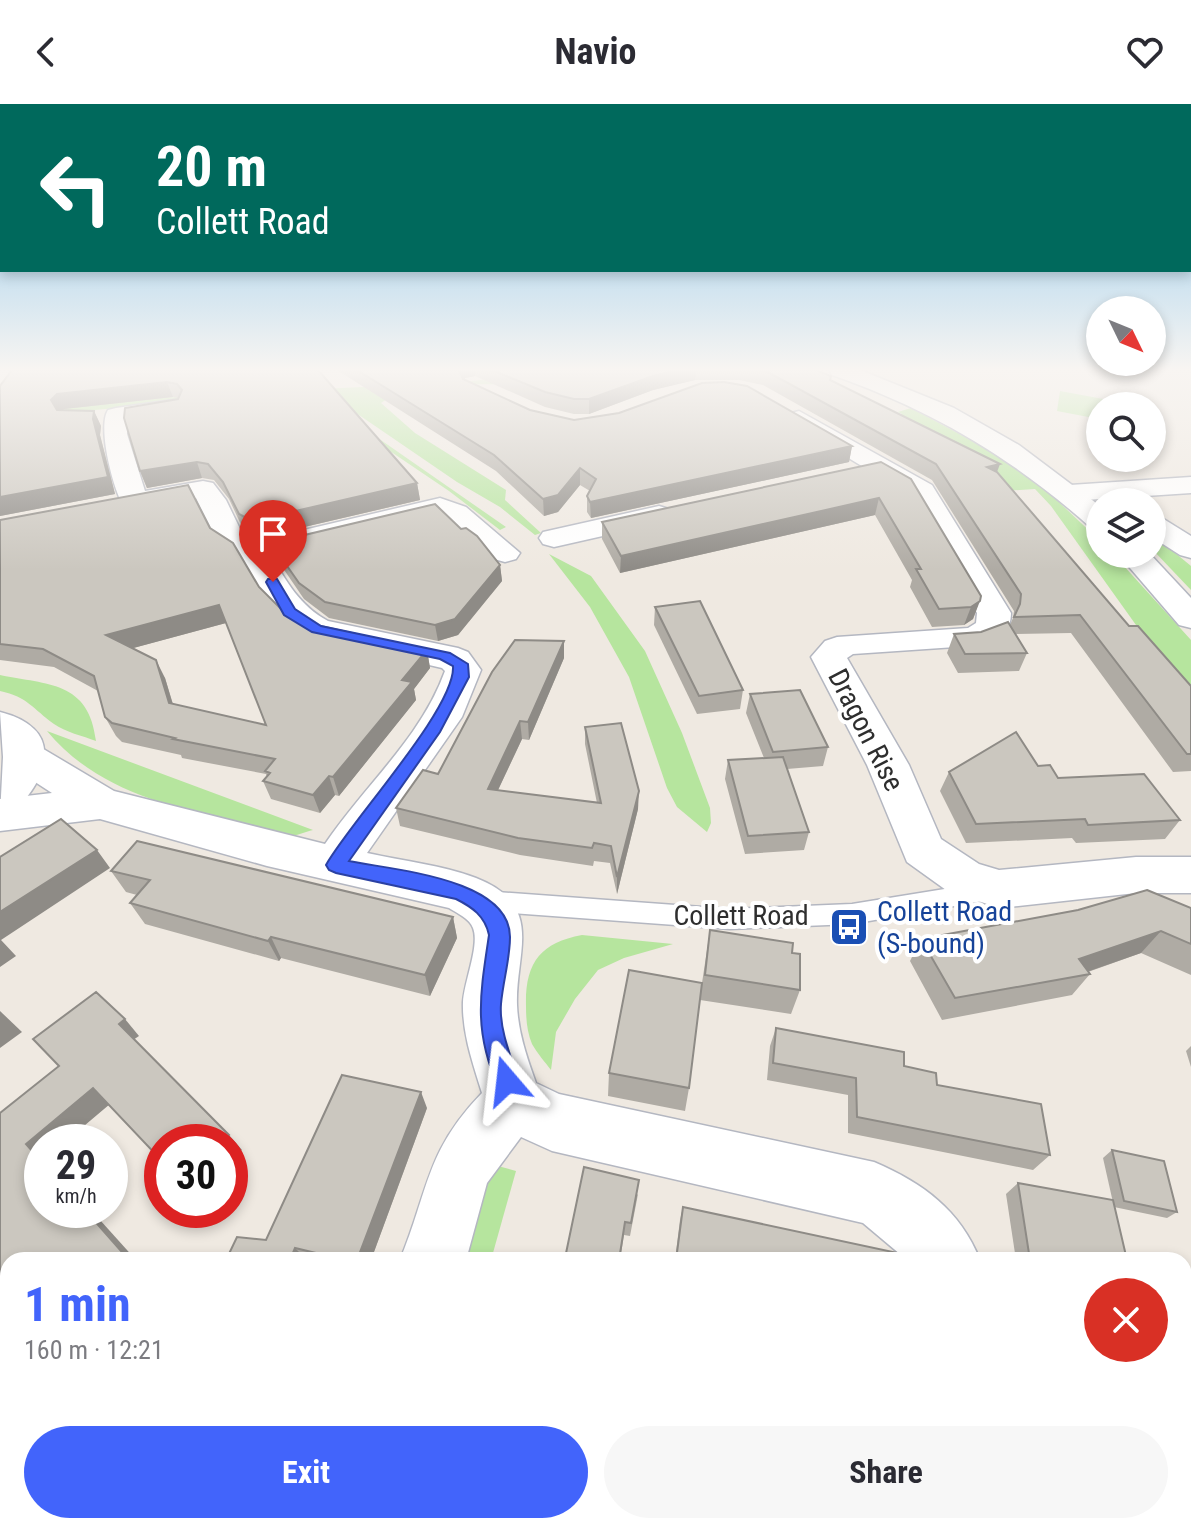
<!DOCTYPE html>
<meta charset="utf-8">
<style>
body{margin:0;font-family:"Roboto Condensed",sans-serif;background:#f7f7f7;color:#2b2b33;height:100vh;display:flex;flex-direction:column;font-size:30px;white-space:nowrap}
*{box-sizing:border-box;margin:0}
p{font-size:26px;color:#7c7c81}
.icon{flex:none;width:44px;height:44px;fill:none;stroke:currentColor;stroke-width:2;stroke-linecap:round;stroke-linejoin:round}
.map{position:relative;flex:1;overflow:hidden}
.panel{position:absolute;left:0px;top:1148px;width:1192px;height:282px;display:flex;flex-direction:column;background:#fff;border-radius:24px 24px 0 0;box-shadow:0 4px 12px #0003}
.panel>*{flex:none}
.guide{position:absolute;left:0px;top:0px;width:1192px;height:168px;box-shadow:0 4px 12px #0003;background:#00695c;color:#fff;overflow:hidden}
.needle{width:52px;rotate:133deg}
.tools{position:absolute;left:1086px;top:192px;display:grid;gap:16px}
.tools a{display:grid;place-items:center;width:80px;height:80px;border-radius:50%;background:#fff;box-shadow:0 4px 12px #0003;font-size:40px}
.speed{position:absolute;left:24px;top:1020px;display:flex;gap:16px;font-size:40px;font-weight:700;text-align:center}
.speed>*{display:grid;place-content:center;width:104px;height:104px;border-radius:50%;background:#fff;box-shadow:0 4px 12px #0003;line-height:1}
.speed small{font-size:20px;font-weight:400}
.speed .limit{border:12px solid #d22;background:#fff;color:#111}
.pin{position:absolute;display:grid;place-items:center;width:68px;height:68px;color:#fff;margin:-82px -34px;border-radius:50% 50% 50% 0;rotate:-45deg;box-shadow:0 0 8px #0007}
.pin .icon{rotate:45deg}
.me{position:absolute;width:88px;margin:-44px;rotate:343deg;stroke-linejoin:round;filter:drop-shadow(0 0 6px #0008)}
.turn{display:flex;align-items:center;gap:28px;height:168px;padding:0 24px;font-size:36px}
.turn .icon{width:104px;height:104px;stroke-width:2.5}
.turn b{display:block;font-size:56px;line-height:68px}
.round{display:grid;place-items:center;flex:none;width:84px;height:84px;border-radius:42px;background:#f7f7f7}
.overview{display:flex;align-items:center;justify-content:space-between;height:136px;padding:0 24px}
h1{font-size:48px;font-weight:700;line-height:60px;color:#4264fb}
.button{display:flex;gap:16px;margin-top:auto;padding:16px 24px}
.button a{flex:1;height:92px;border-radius:48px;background:#4264fb;color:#fff;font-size:32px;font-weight:700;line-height:92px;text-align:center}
.button a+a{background:#f7f7f7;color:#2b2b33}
header{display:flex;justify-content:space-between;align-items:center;height:104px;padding:0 24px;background:#fff;font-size:36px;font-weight:700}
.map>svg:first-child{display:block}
</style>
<header><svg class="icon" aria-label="back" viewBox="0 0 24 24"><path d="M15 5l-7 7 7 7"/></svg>Navio<svg class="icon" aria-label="heart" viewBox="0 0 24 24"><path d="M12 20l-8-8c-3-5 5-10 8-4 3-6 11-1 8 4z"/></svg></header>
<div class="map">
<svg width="1191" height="1429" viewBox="0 0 1191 1429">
<rect width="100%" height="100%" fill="#efe9e1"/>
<g fill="#b6e59e">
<path d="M 573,266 C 522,290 461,274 407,284 C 398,285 389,294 381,299 L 415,329 L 506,386 L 505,396 L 541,429 L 535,431 L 500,403 L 457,378 L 321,285 L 463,278 Z"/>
<polygon points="306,284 506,423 500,426 449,387 341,314 226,295 34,311 89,299"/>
<polygon points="1060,287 1136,301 1144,302 1100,302 1099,324 1099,315 1057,307"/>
<polygon points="911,304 1023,364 1100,437 1100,450 1113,450 1191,536 1191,598 1051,402 1035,385 988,388 897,312 902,310 898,308"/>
<polygon points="1152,430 1191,462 1191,486 1152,445"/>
<polygon points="549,450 591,472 645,547 682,629 710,704 711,719 707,728 677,703 667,684 629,573 590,503"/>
<path d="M 0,571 C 48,581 89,577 96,637 C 83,632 65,628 54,620 C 33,605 28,593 0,587 Z"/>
<path d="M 47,627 L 313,726 C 305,728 296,732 289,732 C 270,732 246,722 228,717 C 162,701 92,682 47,627 Z"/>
<path d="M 582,831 L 673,840 L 624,854 L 598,866 L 575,895 L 556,928 L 551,966 C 545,958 537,949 532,940 C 527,928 526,915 526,902 C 525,859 540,839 582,831 Z"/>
<polygon points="498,1062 516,1067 491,1156 454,1156 470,1103"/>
</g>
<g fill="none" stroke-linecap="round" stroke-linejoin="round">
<g stroke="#b4b7c1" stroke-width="3">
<polygon id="lane" points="994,777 1002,779 1006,786 1002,793 994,795 852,820 730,825 483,807 474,804 471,797 474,790 483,787 730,805 852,800"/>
</g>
<g stroke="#b4b7c1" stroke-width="3">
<g id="street">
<path d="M 173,296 L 181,298 L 185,303 L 181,308 L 128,316 L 127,330 L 145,387 L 203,377 L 213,379 L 226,396 L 242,429 L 257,437 L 440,394 L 466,403 L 520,449 L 516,455 L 505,458 L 494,455 L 437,411 L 271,452 C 287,478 300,502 328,517 L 458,544 L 468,548 L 481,566 L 462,613 L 367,749 C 403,757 442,761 476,774 C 546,801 515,849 517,901 C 518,928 527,954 536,979 L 559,990 L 874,1058 C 923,1079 960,1106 980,1156 L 907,1156 L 863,1119 L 552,1047 L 521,1033 L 487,1079 L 466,1156 L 400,1156 C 429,1086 425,1048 482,989 C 473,960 462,929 463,898 C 464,878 480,841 473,824 C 470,815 457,809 449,804 L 267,762 L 100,715 L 0,727 L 0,695 L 52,689 L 12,663 L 6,653 L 12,643 L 26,639 L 40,643 L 114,687 L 325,740 C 364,682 421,634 445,567 L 442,564 L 305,532 L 294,526 L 268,499 L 241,454 L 219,440 L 196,394 L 134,405 L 124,403 C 113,386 97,323 108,306 L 116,304 Z"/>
<path d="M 799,307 L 932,381 L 1011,509 C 1011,526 1001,535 985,541 L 853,550 L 847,554 L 909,661 L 941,735 L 979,760 L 999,766 L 1136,753 L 1191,753 L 1191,789 L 1136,789 L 999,804 L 946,786 L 907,758 L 867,661 L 811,553 L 825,537 L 837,533 L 968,524 L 976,519 L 977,509 L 911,392 L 791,319 L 787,314 L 791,309 Z"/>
<polygon points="1191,373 1191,389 1070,397 1060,395 1056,389 1060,383 1070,381"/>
<polygon points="659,402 669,405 673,411 669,417 554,443 543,440 539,434 543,428"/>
<polygon points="1152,411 1162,414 1191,432 1191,454 1180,451 1152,433"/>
<polygon points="0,1378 8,1381 8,1422 42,1422 45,1429 0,1429"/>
<polygon points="223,1422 306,1422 303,1429 220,1429"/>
<rect x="943" y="1422" width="80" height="7"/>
</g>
</g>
<g stroke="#b4b7c1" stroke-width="3">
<g id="secondary">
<path d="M 829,266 L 860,266 L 954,304 L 1019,341 L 1100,402 L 1100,426 L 1090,423 C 1013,354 930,305 832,271 Z"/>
<polygon points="1118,450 1150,450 1191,494 1191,524 1179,521"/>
<path d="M 0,608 C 12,611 25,616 34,625 C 61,650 30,704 0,712 L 3,653 Z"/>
</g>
</g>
<use href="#lane" fill="#fff" fill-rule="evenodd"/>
<use href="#street" fill="#fff" fill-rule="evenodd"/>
<use href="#secondary" fill="#fff" fill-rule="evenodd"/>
</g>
<g fill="#afaba4" fill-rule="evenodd">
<polygon points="318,266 417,379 420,396 257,434 244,427 229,395 214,376 202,374 147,384 140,367 178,294 173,293 64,305 63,306 94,307 101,322 100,331 115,390 0,412 0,282"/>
<polygon points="337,266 816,266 830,276 997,368 1129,522 1191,582 1191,667 1173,668 1071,529 1016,530 1027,549 1019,567 958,569 947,549 954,530 981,528 1010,521 1013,514 1014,507 932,376 763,281 739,276 695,276 653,286 589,310 574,310 545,303 475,272 465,274 464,276 530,306 574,316 852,342 849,358 591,414 587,408 587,392 590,387 580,381 558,408 544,412 496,367"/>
<polygon points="881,358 981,492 973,515 964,521 932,523 910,483 912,476 875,411 620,469 602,435 602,418"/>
<path d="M 0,416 L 210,424 L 259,483 L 287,511 L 299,517 L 427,546 L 430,564 L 414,585 L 416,596 L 339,692 L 335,691 L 320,709 L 271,695 L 263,677 L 267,673 L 266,670 L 182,654 L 181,651 L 122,638 L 116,632 L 105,613 L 98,587 L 54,563 L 0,556 ZM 226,519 L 266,621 L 173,600 L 165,574 L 133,544 Z"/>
<polygon points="271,439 500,461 502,477 458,531 438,537 329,514 304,495 276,454"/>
<polygon points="655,503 743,586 740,605 697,610 654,521"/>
<polygon points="564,537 564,554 529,636 522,635 498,686 597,699 585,640 585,623 638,705 617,790 610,759 594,757 593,762 520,751 400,722 396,704 438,670"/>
<polygon points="750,590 828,643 823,662 787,665 809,728 804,746 745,750 725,675 728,656 764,654 746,609"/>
<polygon points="1038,662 1058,674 1180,716 1165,735 1076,739 1072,734 966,739 940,687 949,668"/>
<polygon points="111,767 453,813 457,834 430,892 281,854 279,857 145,820 130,799 137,791 126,788"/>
<polygon points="1191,804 1191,871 1141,849 1088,868 1090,870 1072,891 942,916 910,857 921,835"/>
<polygon points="710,826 792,849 800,886 791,910 700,896 689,984 685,1007 608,992 609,969 702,879"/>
<polygon points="776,924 904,962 937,981 1050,1051 1033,1066 848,1029 848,991 767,976 770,942"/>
<polygon points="1191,942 1191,963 1186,947"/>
<polygon points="427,1004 371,1156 226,1156 266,1136"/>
<polygon points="1112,1046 1177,1108 1167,1114 1114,1103 1103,1054"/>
<polygon points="1018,1079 1127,1156 1016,1156 1006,1090"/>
<polygon points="638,1090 630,1132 624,1131 620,1156 566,1156 565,1154"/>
<polygon points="683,1103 907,1156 675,1156 680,1116"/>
<polygon points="1184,1233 1191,1262 1191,1284 1184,1286"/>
<polygon points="1050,1422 1144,1422 1145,1429 1051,1429"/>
</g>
<g fill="#8e8b86">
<polygon points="459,266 474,266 475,272 465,274 460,280"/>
<polygon points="679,266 696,266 695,276 653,286 589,310 589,295 653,272"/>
<polygon points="167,278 173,293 64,305 58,311 51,296 57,290"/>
<polygon points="94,307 101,322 100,331 115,390 0,412 0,393 93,315"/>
<polygon points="852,342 849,358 591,414 590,398"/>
<polygon points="197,358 202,374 147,384 140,367"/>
<polygon points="1000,360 994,376 987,363"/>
<polygon points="580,364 580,381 558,408 544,412 543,395"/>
<polygon points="417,379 420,396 257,434 252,417"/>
<polygon points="879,394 875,411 620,469 621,452"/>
<polygon points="500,461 502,477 458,531 438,537 435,521"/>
<polygon points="980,497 973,515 964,521 971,503"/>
<polygon points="219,501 226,519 115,549 106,531"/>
<polygon points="564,537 564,554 529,636 528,618"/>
<polygon points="427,546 430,564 414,585 416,596 339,692 333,673 402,576"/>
<polygon points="156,556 165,574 178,618 169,599"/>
<polygon points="520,617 522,635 490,703 488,685"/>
<polygon points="329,672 335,691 320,709 313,691"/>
<polygon points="639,687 638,705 617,790 617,773"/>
<polygon points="97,746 110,764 1,836 16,852 0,863 0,808"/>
<polygon points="453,813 457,834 430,892 425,871"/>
<polygon points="1161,827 1141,849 1075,872 1079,855"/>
<polygon points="271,833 281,854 279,857 268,837"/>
<polygon points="0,907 22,928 0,944"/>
<polygon points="125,915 139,932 133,936 119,920"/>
<polygon points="93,984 110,1000 65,1038 42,1038 42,1058 26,1040"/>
<polygon points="421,988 427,1004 371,1156 357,1156"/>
<polygon points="229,1031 242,1046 230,1056 230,1038 221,1038"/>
<polygon points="85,1106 91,1106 136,1156 129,1156"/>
<polygon points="295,1144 307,1156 290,1156"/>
<polygon points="147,1422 169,1422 163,1429 140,1429"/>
</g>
<g fill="#cbc7bf" stroke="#8e8b86" stroke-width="2" fill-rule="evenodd">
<polygon points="12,266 318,266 417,379 252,417 239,410 223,378 208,360 197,358 140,367 124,314 125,304 178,295 182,286 177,280 167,278 57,290 51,296 57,306 94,307 93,315 108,373 0,393 0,282"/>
<polygon points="357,266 459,266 463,275 530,306 574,316 619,309 702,279 724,278 747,282 852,342 590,398 587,392 596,375 580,364 558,391 543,395 494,351"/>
<polygon points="492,266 679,266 653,272 589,295 574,295 545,288"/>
<polygon points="760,266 816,266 831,272 830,276 1000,360 987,363 997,368 1129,522 1138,522 1191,582 1191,650 1187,650 1080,511 1014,513 1020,500 1021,490 936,360 766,267"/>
<polygon points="881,358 911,375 981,492 980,497 971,503 939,505 916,465 921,465 879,394 621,452 602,418"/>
<path d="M 188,381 L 210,424 L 233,439 L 259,483 L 287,511 L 299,517 L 427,546 L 402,576 L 412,578 L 333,673 L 329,672 L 313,691 L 263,677 L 270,669 L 265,667 L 275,655 L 173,635 L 175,634 L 112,619 L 105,613 L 94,572 L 43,545 L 0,540 L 0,416 ZM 219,501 L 266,621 L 169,599 L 156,556 L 106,531 Z"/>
<polygon points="435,400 461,425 466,424 477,432 500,461 455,515 435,521 325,498 299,479 271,439"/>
<polygon points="700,497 743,586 699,592 655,503"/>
<polygon points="1008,518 1027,549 965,550 954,530 981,528"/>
<polygon points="515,536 564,537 528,618 520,617 488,685 601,699 585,623 621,619 639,687 617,773 611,742 594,739 592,744 518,734 396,704 423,666 438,670 492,568"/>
<polygon points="800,586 828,643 773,648 750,590"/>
<polygon points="1016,628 1038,662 1050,661 1058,674 1144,670 1180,716 1088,721 1085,715 976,720 949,668"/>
<polygon points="783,653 809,728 748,732 728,656"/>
<polygon points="61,715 97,746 0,808 0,753"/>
<polygon points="137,737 453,813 425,871 271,833 268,837 130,799 150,776 111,767"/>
<polygon points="1147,786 1191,804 1191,840 1161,827 1079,855 1090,870 955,894 921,835 1078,806"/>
<polygon points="710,826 793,839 792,849 800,850 800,886 705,871"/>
<polygon points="629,866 702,879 689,984 609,969"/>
<polygon points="96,888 125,915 119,920 229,1031 221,1038 162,1038 162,1057 93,984 26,1040 42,1058 42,1106 85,1106 129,1156 8,1156 8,1225 0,1214 0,1009 59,962 33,935"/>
<polygon points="776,924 904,948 904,962 936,969 937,981 1041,1000 1050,1051 857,1013 856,974 773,959"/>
<polygon points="342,971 421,988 357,1156 345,1156 295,1144 290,1156 226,1156 237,1133 266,1136"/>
<polygon points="1112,1046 1164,1057 1177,1108 1124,1097"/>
<polygon points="584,1063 639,1076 631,1119 625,1118 619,1156 575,1156 565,1154"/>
<polygon points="1018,1079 1113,1096 1127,1156 1030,1156"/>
<polygon points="683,1103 907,1151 907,1156 676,1156"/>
<polygon points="1184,1233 1191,1262 1191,1282 1184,1280"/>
<polygon points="94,1422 147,1422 140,1429 97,1429"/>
<polygon points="458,1422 485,1422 494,1429 455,1429"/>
<polygon points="496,1422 584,1422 581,1429 523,1429"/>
<polygon points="643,1422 711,1422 710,1429 642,1429"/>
<polygon points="1066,1422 1144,1422 1145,1429 1067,1429"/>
</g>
<linearGradient id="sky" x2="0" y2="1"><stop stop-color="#7abfeb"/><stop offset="0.57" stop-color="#f8f5f2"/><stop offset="1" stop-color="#f8f5f2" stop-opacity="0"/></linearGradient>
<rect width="1191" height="466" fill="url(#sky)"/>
<path fill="#4264fb" stroke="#2b41a3" stroke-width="2" d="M 268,475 L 277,475 L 295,505 L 321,522 L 450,549 L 468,560 L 469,573 L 440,628 L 349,757 C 392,766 510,774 510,833 C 510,855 503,877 501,900 C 499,925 511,953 519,977 L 516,985 L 507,988 L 499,985 C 473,927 480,891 489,831 C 485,812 472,803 456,795 L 336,769 L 329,766 L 326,761 C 350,718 456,604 453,562 L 440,555 L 312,528 L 284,511 L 266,478 Z"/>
<defs>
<g id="bus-square" transform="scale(2)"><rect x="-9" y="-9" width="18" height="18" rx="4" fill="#1a4fb4" stroke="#fff"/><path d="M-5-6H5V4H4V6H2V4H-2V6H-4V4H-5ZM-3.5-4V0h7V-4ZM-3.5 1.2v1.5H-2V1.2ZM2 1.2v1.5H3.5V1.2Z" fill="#fff"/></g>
</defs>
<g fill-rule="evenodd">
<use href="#bus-square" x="849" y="823"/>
</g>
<g text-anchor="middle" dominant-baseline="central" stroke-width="8" stroke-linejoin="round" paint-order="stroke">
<g font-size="28" fill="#2e2e2e" stroke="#fff">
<text transform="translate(866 626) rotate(63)">Dragon Rise</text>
<text x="741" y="811">Collett Road</text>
</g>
<g font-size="28" fill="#164399" stroke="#fff" text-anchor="start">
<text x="877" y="807">Collett Road<tspan x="877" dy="32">(S-bound)</tspan></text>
</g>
</g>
</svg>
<div class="tools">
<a><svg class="needle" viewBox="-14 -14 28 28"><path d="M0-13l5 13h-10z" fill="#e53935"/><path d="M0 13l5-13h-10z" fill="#7c7c81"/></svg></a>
<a><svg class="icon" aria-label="search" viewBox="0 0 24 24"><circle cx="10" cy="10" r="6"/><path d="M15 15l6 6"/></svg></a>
<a><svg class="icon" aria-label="layers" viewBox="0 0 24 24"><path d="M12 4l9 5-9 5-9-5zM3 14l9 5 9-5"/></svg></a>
</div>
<div class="speed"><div>29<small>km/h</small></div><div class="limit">30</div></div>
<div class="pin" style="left:273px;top:478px;background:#d93025"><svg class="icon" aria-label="arrive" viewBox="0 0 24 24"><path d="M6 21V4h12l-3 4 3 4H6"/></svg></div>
<svg class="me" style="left:507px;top:977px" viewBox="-20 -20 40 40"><path d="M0-17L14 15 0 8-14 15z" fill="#4264fb" stroke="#fff" stroke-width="4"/></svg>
<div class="guide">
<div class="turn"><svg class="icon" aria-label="left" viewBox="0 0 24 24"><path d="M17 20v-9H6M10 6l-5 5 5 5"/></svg><div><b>20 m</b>Collett Road</div></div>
</div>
<section class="panel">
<div class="overview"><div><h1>1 min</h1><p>160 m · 12:21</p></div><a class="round" style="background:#d93025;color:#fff"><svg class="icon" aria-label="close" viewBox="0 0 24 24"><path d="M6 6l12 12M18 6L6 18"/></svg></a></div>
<div class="button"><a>Exit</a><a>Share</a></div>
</section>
</div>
